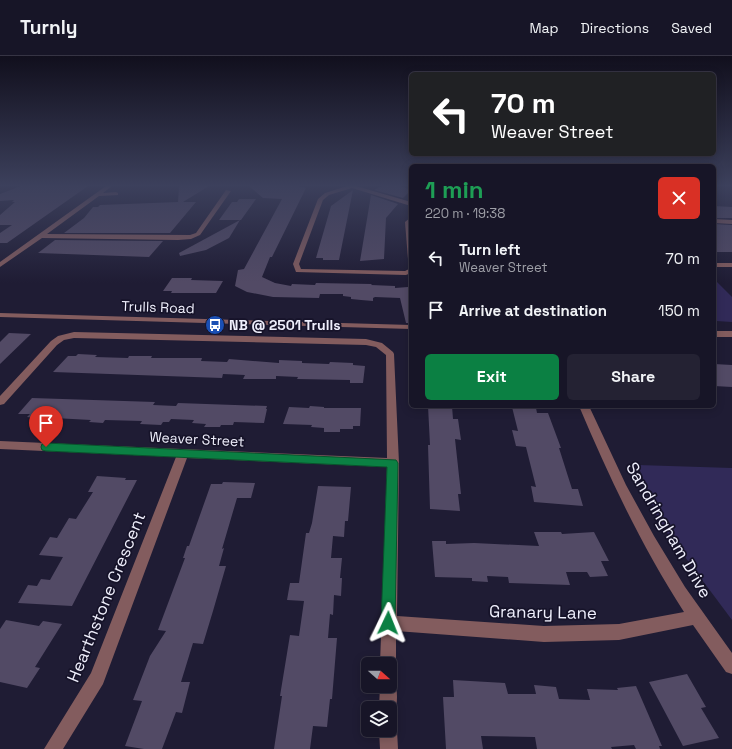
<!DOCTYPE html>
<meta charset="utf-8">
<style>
body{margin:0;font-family:"Space Grotesk",sans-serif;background:#242233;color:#f1f3f6;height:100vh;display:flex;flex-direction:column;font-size:15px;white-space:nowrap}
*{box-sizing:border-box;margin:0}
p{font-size:13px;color:#9e9fa7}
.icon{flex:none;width:22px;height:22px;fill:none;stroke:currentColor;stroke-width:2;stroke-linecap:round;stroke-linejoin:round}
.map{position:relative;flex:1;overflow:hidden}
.panel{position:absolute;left:409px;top:108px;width:307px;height:244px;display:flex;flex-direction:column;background:#171527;border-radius:6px;box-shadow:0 2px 10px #0003,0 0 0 1px #363444}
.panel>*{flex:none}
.hud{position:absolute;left:409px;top:16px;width:307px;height:84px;border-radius:6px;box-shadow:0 2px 10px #0003,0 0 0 1px #363444;background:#202124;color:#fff;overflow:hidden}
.needle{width:26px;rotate:111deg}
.controls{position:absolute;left:361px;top:601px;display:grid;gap:8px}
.controls a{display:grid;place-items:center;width:36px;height:36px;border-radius:6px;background:#171527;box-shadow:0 2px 10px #0003,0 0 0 1px #363444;font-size:20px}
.pin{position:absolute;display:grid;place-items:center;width:34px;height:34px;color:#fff;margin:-41px -17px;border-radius:50% 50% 50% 0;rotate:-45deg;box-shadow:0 0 4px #0007}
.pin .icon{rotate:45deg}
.me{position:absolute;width:44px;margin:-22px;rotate:2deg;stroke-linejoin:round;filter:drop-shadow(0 0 3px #0008)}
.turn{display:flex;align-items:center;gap:14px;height:84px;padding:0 16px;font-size:18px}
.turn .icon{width:52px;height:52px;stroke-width:2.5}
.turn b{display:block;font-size:28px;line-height:34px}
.round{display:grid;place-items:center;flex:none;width:42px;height:42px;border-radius:6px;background:#242233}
.headline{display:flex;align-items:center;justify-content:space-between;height:68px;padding:0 16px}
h1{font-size:24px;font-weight:700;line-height:30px;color:#1e9e55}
.primary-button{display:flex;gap:8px;margin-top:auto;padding:8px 16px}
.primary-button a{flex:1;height:46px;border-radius:6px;background:#0b8043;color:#fff;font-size:16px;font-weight:700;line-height:46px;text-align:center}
.primary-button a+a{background:#242233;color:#f1f3f6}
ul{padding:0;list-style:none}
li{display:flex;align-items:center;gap:12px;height:52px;padding:0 16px}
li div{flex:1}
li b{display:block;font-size:15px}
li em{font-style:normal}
header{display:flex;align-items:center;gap:24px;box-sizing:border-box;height:56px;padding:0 20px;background:#171527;border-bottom:1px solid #363444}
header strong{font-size:19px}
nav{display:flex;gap:22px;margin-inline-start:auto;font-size:14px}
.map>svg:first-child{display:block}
</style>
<header>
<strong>Turnly</strong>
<nav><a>Map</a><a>Directions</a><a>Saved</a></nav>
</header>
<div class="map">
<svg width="732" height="693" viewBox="0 0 732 693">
<rect width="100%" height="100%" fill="#1f1c34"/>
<g fill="#312a58">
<polygon points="714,223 732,241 732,266 716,265 714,263"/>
<polygon points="638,409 732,412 732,564 659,466"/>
</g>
<g fill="#524a65">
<polygon points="21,130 88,130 7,187 0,187 0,177 12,169 0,169 0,159 15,146 12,146 14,144 0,145 0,138"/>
<polygon points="179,130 209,130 183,146 196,146 170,177 64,177 84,162 93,151 98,151 100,149 178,146"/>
<polygon points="249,130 297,130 306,132 272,201 270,201 262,221 275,227 291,230 292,228 315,229 316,227 372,228 371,229 395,230 395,232 408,231 408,234 411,234 411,267 406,267 400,242 375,241 373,242 373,245 361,244 351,243 351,241 343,240 343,238 320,238 319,242 273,241 247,236 235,230 238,214 244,213 282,143 263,142"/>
<polygon points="382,130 400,130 411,134 403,142 374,134"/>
<polygon points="353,134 339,204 323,204 323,202 316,202 331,150"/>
<polygon points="371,139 398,148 386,162 384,203 360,205"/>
<polygon points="239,143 256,143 241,164 219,164 232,146 237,146"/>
<polygon points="714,150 732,151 732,162 714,162"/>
<polygon points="240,164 229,182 206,194 180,200 179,197"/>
<polygon points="714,168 732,169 732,196 714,196"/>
<polygon points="55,184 163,185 149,201 38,197"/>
<polygon points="172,222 192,222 191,224 223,225 216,237 171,237 172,235 163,235"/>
<polygon points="9,277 31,278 0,308 0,286"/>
<polygon points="78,298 97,299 95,301 128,302 129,300 152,300 151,302 202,302 201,305 227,306 229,303 279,307 279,304 302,305 302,307 329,308 330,306 353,307 353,309 365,310 363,327 350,327 350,324 297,323 298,321 276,320 276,323 243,323 245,319 223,318 222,322 53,316 68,300 76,300"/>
<polygon points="714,308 732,309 732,331 714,330"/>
<polygon points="32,342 155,346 153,349 176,350 178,347 267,350 266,353 267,353 264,367 234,366 233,369 221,369 220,371 204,371 206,368 192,367 194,364 171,363 169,366 163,366 161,369 140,368 142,365 105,364 103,367 89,366 91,364 54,362 48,362 46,365 32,364 34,362 27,361 30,358 18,358"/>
<polygon points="310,350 324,351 324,352 361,352 360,370 353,370 353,373 340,373 340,376 324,376 324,372 311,371 312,369 283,368 289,351 309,352"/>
<polygon points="428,350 452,350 453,363 458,363 461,384 455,383 461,438 458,438 460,455 430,453 428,389 430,389"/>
<polygon points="512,351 536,352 537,357 548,357 561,392 559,392 572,433 578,433 583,450 534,446 531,430 536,431 526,391 516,390 512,374 518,375"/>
<polygon points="97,420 126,422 125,424 137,424 72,550 18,547 28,529 37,530 41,523 50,524 63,501 39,499 50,481 57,482 69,462 76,463 93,436 88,436"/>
<polygon points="223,426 255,427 251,442 237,442 222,493 224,492 219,510 226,510 213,555 203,588 193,587 181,626 190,626 182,657 176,656 162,693 144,693 125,690 142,645 133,644 150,600 166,575 158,574 185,502 183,502 187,490 189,490 211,428 222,428"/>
<polygon points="318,430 351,431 348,465 345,465 344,481 333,480 331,502 342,502 340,522 342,522 341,540 334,539 333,559 330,558 328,582 337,582 332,643 330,643 327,671 313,670 310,693 274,693 282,640 280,640 290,579 299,580 304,545 287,544 290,527 299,527 306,477 309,477 312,467"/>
<polygon points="534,476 561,476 562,478 594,476 609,505 601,505 608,520 590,521 587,516 566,516 570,529 509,527 508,521 487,520 488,526 472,525 472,522 435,521 432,485 446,485 446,488 474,487 539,490"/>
<polygon points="6,564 39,570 43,565 62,568 35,611 40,612 27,632 0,626 0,573"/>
<polygon points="687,618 706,651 701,652 719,682 683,690 649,626"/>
<polygon points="453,624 505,627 508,638 536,638 534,629 556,631 559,643 590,644 587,633 618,634 617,632 636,630 662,690 659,690 660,693 636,693 634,689 611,691 612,693 537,693 535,681 481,680 483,693 446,693 443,641 454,641"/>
</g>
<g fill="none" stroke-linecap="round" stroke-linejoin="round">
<g fill="#835c5e" fill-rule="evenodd">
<polygon points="106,130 112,130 103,137 116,136 118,137 118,139 99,140 47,178 190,179 196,177 226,134 231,135 200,179 191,183 178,184 42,182 0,211 0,206"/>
<polygon points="347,130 356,130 411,146 411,150 352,132 329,139 323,144 299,208 301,213 405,215 411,212 411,217 406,219 296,216 293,208 318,143 325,137"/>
<polygon points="411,161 411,205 408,203 405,166"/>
<polygon points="714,163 732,164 732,168 714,167"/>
<rect x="714" y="207" width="18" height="4"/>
<polygon points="0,257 411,269 411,273 0,261"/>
<rect x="714" y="275" width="18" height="6"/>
<path d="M 74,276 L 366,283 L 382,287 L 393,296 L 394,298 L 399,407 L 397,560 L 544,570 L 619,568 L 684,556 C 642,491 609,421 579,350 L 589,350 L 626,429 L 654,480 L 685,531 L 732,597 L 732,618 L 726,616 L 693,569 L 619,584 L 544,586 L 396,575 L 396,608 L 394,614 L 390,615 L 390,608 L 380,608 L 387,411 L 187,402 L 103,628 L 63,693 L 44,693 L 91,617 L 176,401 L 0,393 L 0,385 L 387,402 L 386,299 L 376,291 L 366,289 L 74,282 L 64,284 L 57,289 L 4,348 L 0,349 L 0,340 L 51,285 L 58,280 Z"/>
<path d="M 390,623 L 394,624 C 398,634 398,648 394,658 L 390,660 L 390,652 L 379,652 L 380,630 L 390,630 Z"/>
<polygon points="390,666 394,668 397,674 398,693 380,693 379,674 390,674"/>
</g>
</g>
<linearGradient id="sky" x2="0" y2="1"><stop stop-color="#110f1d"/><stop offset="0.57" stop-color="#3c405c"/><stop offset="1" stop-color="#3c405c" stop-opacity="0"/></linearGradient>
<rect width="732" height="227" fill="url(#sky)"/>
<polygon fill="#0b8043" stroke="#07532c" points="46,387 396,404 398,407 395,567 393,572 388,574 383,572 381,567 387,411 46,395 42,394 41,391 42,388"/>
<defs>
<g id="bus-disc" transform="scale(1)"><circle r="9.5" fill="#1a4fb4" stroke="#161329"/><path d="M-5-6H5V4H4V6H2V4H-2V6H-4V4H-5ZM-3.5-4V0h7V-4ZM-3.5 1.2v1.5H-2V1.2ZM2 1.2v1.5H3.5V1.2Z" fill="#fff"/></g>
</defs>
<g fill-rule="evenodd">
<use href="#bus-disc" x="215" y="269"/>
</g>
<g text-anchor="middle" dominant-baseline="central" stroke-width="3.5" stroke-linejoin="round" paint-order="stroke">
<g font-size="14" fill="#efeffc" stroke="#161329">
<text transform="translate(158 251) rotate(2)">Trulls Road</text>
<text transform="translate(197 383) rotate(3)">Weaver Street</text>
</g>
<g font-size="14" font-weight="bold" fill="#efeffc" stroke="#161329" text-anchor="start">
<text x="229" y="269">NB @ 2501 Trulls</text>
</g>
<g font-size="17" fill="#efeffc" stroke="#161329">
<text transform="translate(669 474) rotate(60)">Sandringham Drive</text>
<text transform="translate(106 541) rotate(-68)">Hearthstone Crescent</text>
<text transform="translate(543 556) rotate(1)">Granary Lane</text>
</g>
</g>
</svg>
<div class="controls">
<a><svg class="needle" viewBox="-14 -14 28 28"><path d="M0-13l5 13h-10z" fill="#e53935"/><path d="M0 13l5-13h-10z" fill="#9e9fa7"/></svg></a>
<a><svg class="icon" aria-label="layers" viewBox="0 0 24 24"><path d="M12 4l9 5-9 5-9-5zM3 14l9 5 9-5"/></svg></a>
</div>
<div class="pin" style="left:46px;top:391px;background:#d93025"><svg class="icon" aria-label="arrive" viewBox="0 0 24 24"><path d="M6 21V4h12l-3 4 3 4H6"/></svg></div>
<svg class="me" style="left:388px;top:567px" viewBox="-20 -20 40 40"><path d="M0-17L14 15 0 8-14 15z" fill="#0b8043" stroke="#fff" stroke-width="4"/></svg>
<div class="hud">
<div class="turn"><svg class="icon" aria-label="left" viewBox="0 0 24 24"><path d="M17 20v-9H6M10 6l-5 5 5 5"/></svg><div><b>70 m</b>Weaver Street</div></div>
</div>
<section class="panel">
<div class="headline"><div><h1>1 min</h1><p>220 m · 19:38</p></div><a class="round" style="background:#d93025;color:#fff"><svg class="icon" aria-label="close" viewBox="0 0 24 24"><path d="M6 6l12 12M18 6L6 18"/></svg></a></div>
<ul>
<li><svg class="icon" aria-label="left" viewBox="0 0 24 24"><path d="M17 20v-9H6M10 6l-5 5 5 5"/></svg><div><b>Turn left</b><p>Weaver Street</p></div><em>70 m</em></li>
<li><svg class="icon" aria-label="arrive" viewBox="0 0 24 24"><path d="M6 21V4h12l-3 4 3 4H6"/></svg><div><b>Arrive at destination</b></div><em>150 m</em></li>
</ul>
<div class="primary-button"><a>Exit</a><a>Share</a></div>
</section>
</div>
